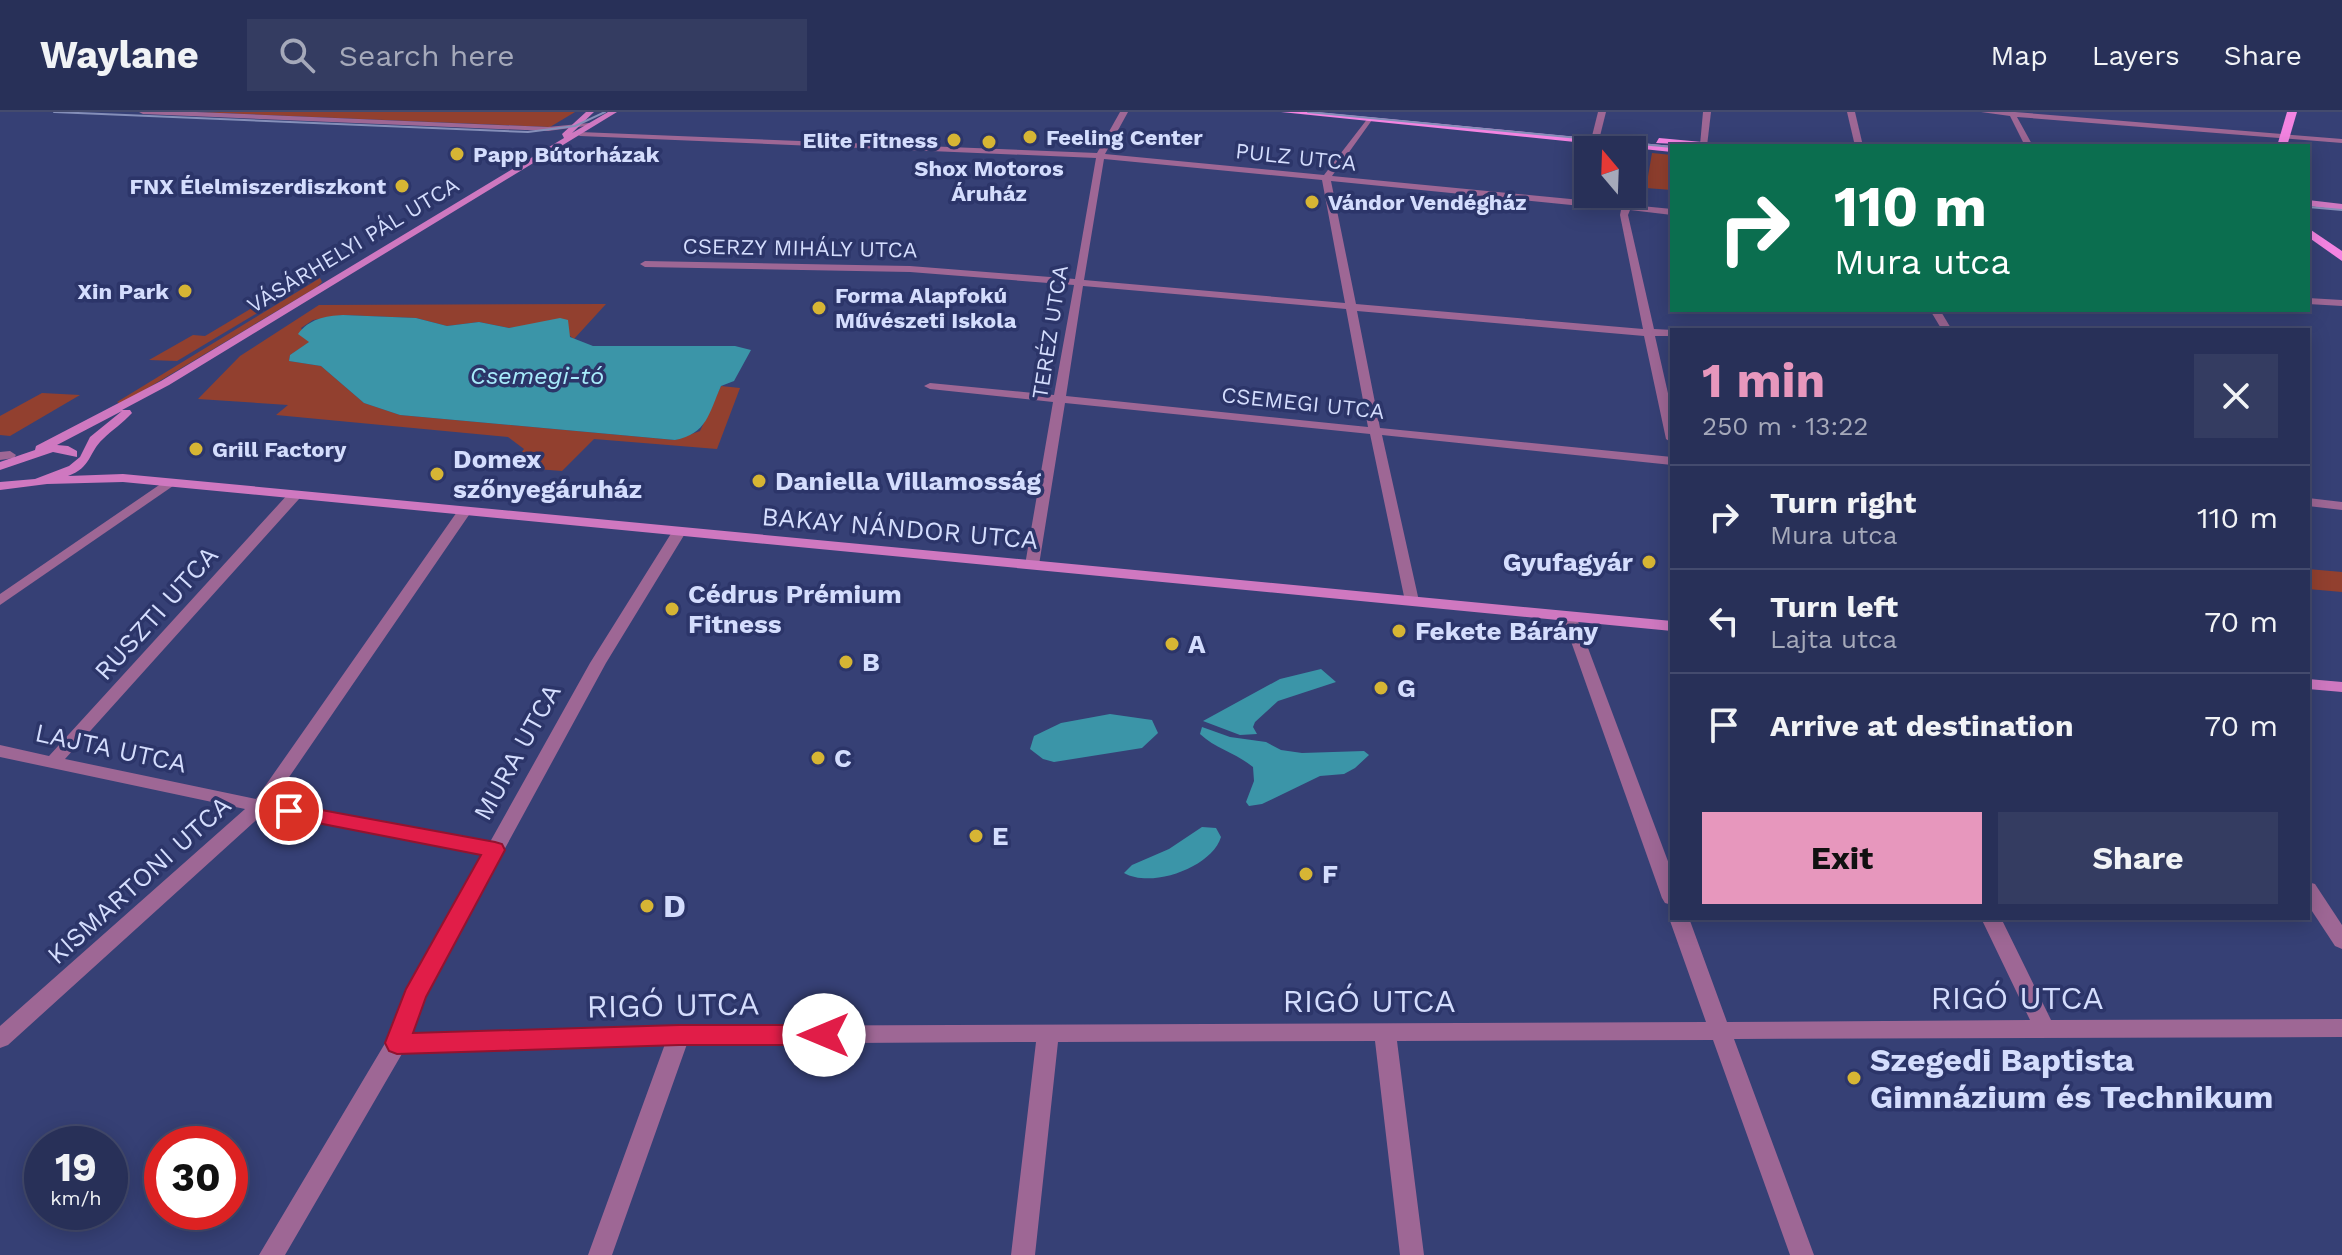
<!DOCTYPE html>
<meta charset="utf-8">
<style>
body{margin:0;font-family:"Work Sans",sans-serif;background:#343c61;color:#f1f3f6;height:100vh;display:flex;flex-direction:column;font-size:30px;white-space:nowrap}
*{box-sizing:border-box;margin:0}
p{font-size:26px;color:#a5a9ba}
.icon{flex:none;width:44px;height:44px;fill:none;stroke:currentColor;stroke-width:2;stroke-linecap:round;stroke-linejoin:round}
.map{position:relative;flex:1;overflow:hidden}
.panel{position:absolute;left:1670px;top:216px;width:640px;height:592px;display:flex;flex-direction:column;background:#283058;border-radius:0px;box-shadow:0 4px 20px #0003,0 0 0 2px #444b6e}
.panel>*{flex:none}
.guide{position:absolute;left:1670px;top:32px;width:640px;height:168px;border-radius:0px;box-shadow:0 4px 20px #0003,0 0 0 2px #444b6e;background:#0b6e4f;color:#fff;overflow:hidden}
.needle{width:52px;rotate:341deg}
.controls{position:absolute;left:1574px;top:24px;display:grid;gap:16px}
.controls a{display:grid;place-items:center;width:72px;height:72px;border-radius:0px;background:#283058;box-shadow:0 4px 20px #0003,0 0 0 2px #444b6e;font-size:40px}
.speed{position:absolute;left:24px;top:1014px;display:flex;gap:16px;font-size:40px;font-weight:700;text-align:center}
.speed>*{display:grid;place-content:center;width:104px;height:104px;border-radius:50%;background:#283058;box-shadow:0 4px 20px #0003,0 0 0 2px #444b6e;line-height:1}
.speed small{font-size:20px;font-weight:400}
.speed .limit{border:12px solid #d22;background:#fff;color:#111}
.pin{position:absolute;display:grid;place-items:center;width:68px;height:68px;color:#fff;margin:-34px;border:4px solid #fff;border-radius:50%;box-shadow:0 2px 8px #0007}
.me{position:absolute;width:88px;margin:-44px;rotate:270deg;stroke-linejoin:round;filter:drop-shadow(0 0 6px #0008)}
.turn{display:flex;align-items:center;gap:28px;height:168px;padding:0 32px;font-size:36px}
.turn .icon{width:104px;height:104px;stroke-width:2.5}
.turn b{display:block;font-size:56px;line-height:68px}
.round{display:grid;place-items:center;flex:none;width:84px;height:84px;border-radius:0px;background:#343c61}
.head{display:flex;align-items:center;justify-content:space-between;height:136px;padding:0 32px}
h1{font-size:48px;font-weight:700;line-height:60px;color:#e797bd}
.action{display:flex;gap:16px;margin-top:auto;padding:16px 32px}
.action a{flex:1;height:92px;border-radius:0px;background:#e797bd;color:#111;font-size:32px;font-weight:700;line-height:92px;text-align:center}
.action a+a{background:#343c61;color:#f1f3f6}
ul{padding:0;list-style:none}
li{display:flex;align-items:center;gap:24px;height:104px;padding:0 32px;border-top:2px solid #444b6e}
li div{flex:1}
li b{display:block;font-size:30px}
li em{font-style:normal}
header{display:flex;align-items:center;gap:48px;box-sizing:border-box;height:112px;padding:0 40px;background:#283058;border-bottom:2px solid #444b6e}
header strong{font-size:38px}
nav{display:flex;gap:44px;margin-inline-start:auto;font-size:28px}
.search{width:560px;height:72px;background:#343c61;display:flex;align-items:center;gap:20px;box-sizing:border-box;padding:0 28px;border-radius:0px;color:#a5a9ba;font-size:30px}
.map>svg:first-child{display:block}
</style>
<header>
<strong>Waylane</strong>
<div class="search"><svg class="icon" aria-label="search" viewBox="0 0 24 24"><circle cx="10" cy="10" r="6"/><path d="M15 15l6 6"/></svg>Search here</div>
<nav><a>Map</a><a>Layers</a><a>Share</a></nav>
</header>
<div class="map">
<svg width="2342" height="1143" viewBox="0 0 2342 1143">
<rect width="100%" height="100%" fill="#364075"/>
<g fill="#92402f">
<polygon points="198,0 575,0 550,15"/>
<polygon points="1652,41 1672,43 1672,78 1646,76"/>
<polygon points="320,166 322,170 317,175 121,292 117,290"/>
<polygon points="606,192 574,227 549,208 542,212 509,216 479,210 447,214 416,206 343,203 313,208 301,216 310,230 290,243 289,249 321,254 364,291 400,303 675,328 700,319 721,274 740,276 717,337 594,327 562,359 511,355 524,337 508,325 276,303 288,293 198,287 240,244 319,193"/>
<polygon points="252,196 264,197 177,249 149,248 193,223 205,224"/>
<polygon points="42,281 80,283 10,324 0,323 0,304"/>
<polygon points="2308,457 2342,460 2342,480 2308,477"/>
</g>
<g fill="#3b95a8">
<path d="M 343,203 L 416,206 L 447,214 L 479,210 L 509,216 L 560,206 L 568,208 L 570,225 L 593,234 L 735,234 L 751,238 L 734,269 L 721,274 C 709,301 707,322 675,328 L 400,303 L 364,291 L 321,254 L 289,249 L 290,243 L 309,230 L 298,222 C 309,207 325,204 343,203 Z"/>
<polygon points="1321,557 1336,570 1278,589 1255,610 1253,615 1257,622 1240,623 1203,609 1280,567"/>
<polygon points="1110,602 1152,608 1158,621 1142,636 1054,650 1043,647 1030,637 1034,624 1061,611"/>
<path d="M 1202,615 L 1230,625 L 1266,630 L 1281,638 L 1302,641 L 1364,639 L 1369,643 L 1355,656 L 1344,662 L 1320,664 L 1262,692 L 1249,694 L 1246,690 L 1254,669 L 1253,655 C 1236,641 1216,637 1200,622 Z"/>
<path d="M 1202,715 L 1216,716 L 1221,725 C 1212,755 1152,777 1124,761 L 1132,753 L 1169,737 Z"/>
</g>
<g fill="none" stroke-linecap="round" stroke-linejoin="round">
<g fill="#9e6795" fill-rule="evenodd">
<polygon points="139,0 196,0 548,15 589,11 593,13 548,19 143,2"/>
<path d="M 1120,0 L 1128,0 L 1105,42 L 1324,63 L 1368,6 L 1372,8 L 1332,64 L 1622,92 L 1625,82 L 1632,80 L 1631,93 L 1672,97 L 1672,103 L 1630,98 L 1628,103 L 1654,217 L 1673,218 L 1672,224 L 1655,224 L 1672,299 L 1672,331 L 1666,327 L 1644,224 L 1357,199 L 1380,316 L 1672,345 L 1672,353 L 1382,323 L 1419,489 L 1412,493 L 1405,489 L 1370,322 L 1065,291 L 1039,453 L 1032,457 L 1027,456 L 1025,453 L 1053,290 L 930,277 L 924,274 L 930,271 L 1054,283 L 1074,173 L 910,160 L 645,155 L 640,152 L 645,149 L 910,154 L 1075,167 L 1096,46 L 580,24 L 576,22 L 580,20 L 1097,41 ZM 1104,47 L 1322,68 L 1345,191 L 1084,168 ZM 1331,69 L 1621,98 L 1620,103 L 1643,217 L 1356,192 ZM 1083,174 L 1346,197 L 1368,315 L 1066,284 Z"/>
<polygon points="1598,0 1606,0 1600,24 1596,26 1592,24"/>
<polygon points="1703,0 1711,0 1707,34 1700,33"/>
<polygon points="1847,0 1855,0 1863,34 1855,34"/>
<polygon points="1981,0 2015,0 2342,27 2342,31 2017,5 2033,34 2025,34 2010,4"/>
<polygon points="1640,25 1644,27 1636,69 1632,72 1632,48 1636,27"/>
<polygon points="2308,186 2342,188 2342,194 2308,192"/>
<polygon points="1930,198 1940,198 1952,218 1942,218"/>
<polygon points="10,339 16,343 14,346 0,348 0,340"/>
<polygon points="168,367 174,371 173,374 0,493 0,482"/>
<polygon points="294,380 299,381 299,387 65,647 256,687 459,397 464,396 471,400 272,690 490,730 590,551 672,420 679,416 686,420 606,551 424,885 411,922 679,914 1706,910 1669,806 1672,801 1672,806 1689,806 1727,910 2030,908 1981,806 2001,806 2051,908 2342,907 2342,925 1734,927 1814,1143 1790,1143 1713,928 1397,929 1424,1143 1400,1143 1375,929 1058,930 1035,1143 1011,1143 1036,930 687,932 612,1143 588,1143 665,932 403,940 285,1143 259,1143 387,928 407,878 483,742 264,701 8,933 0,936 0,914 245,697 0,645 0,633 49,644 289,381"/>
<polygon points="2308,386 2342,390 2342,398 2308,394"/>
<polygon points="1569,500 1576,504 1672,760 1672,793 1665,791 1662,786 1562,504"/>
<polygon points="2308,770 2315,772 2342,813 2342,837 2335,834 2308,793"/>
</g>
<g fill="#cf78c0" fill-rule="evenodd">
<path d="M 586,0 L 594,0 L 572,21 L 608,0 L 617,0 L 169,273 L 122,298 L 130,298 L 132,301 C 123,311 112,318 103,327 C 88,341 92,355 68,364 L 123,362 L 1672,509 L 1672,519 L 123,370 L 47,372 L 0,378 L 0,370 L 35,367 L 69,354 L 80,345 L 90,325 L 122,299 L 57,333 L 68,334 L 77,339 L 77,345 L 53,340 L 0,358 L 0,350 L 35,338 L 36,334 L 161,269 L 564,26 L 562,22 Z"/>
<polygon points="2308,88 2342,92 2342,98 2308,94"/>
<polygon points="2308,567 2342,570 2342,580 2308,577"/>
</g>
<g fill="#f484e2" fill-rule="evenodd">
<polygon points="1281,0 1315,0 1672,34 1672,40"/>
<polygon points="2287,0 2297,0 2287,34 2277,34"/>
<polygon points="1659,26 1713,31 1718,34 1656,31"/>
<polygon points="2308,116 2342,139 2342,149 2308,125"/>
</g>
<g stroke="#858fb9" stroke-width="2">
<polyline points="54,0 528,20 575,14 605,0"/>
<polyline points="1308,0 1672,35"/>
<polyline points="2308,95 2342,98"/>
</g>
</g>
<polygon fill="#e11d48" stroke="#92132f" stroke-width="2" points="289,692 495,730 502,732 505,738 426,885 413,921 679,913 824,913 833,916 836,923 833,930 824,933 679,933 397,942 389,939 385,931 406,877 481,743 282,704 279,699 282,694"/>
<g fill="#d6b534" stroke="#2c3569" stroke-width="3">
<circle cx="1030" cy="25" r="8"/>
<circle cx="954" cy="28" r="8"/>
<circle cx="989" cy="30" r="8"/>
<circle cx="457" cy="42" r="8"/>
<circle cx="402" cy="74" r="8"/>
<circle cx="1312" cy="90" r="8"/>
<circle cx="185" cy="179" r="8"/>
<circle cx="819" cy="196" r="8"/>
<circle cx="196" cy="337" r="8"/>
<circle cx="437" cy="362" r="8"/>
<circle cx="759" cy="369" r="8"/>
<circle cx="1649" cy="450" r="8"/>
<circle cx="672" cy="497" r="8"/>
<circle cx="1399" cy="519" r="8"/>
<circle cx="1172" cy="532" r="8"/>
<circle cx="846" cy="550" r="8"/>
<circle cx="1381" cy="576" r="8"/>
<circle cx="818" cy="646" r="8"/>
<circle cx="976" cy="724" r="8"/>
<circle cx="1306" cy="762" r="8"/>
<circle cx="647" cy="794" r="8"/>
<circle cx="1854" cy="966" r="8"/>
</g>
<g text-anchor="middle" dominant-baseline="central" stroke-width="7" stroke-linejoin="round" paint-order="stroke">
<g font-size="22" font-weight="bold" fill="#d4ddfd" stroke="#2c3569" text-anchor="start">
<text x="1046" y="25">Feeling Center</text>
<text x="938" y="28" text-anchor="end">Elite Fitness</text>
<text x="473" y="42">Papp Bútorházak</text>
<text x="989" y="56" text-anchor="middle">Shox Motoros<tspan x="989" dy="25">Áruház</tspan></text>
<text x="386" y="74" text-anchor="end">FNX Élelmiszerdiszkont</text>
<text x="1328" y="90">Vándor Vendégház</text>
<text x="169" y="179" text-anchor="end">Xin Park</text>
<text x="835" y="183">Forma Alapfokú<tspan x="835" dy="25">Művészeti Iskola</tspan></text>
<text x="212" y="337">Grill Factory</text>
</g>
<g font-size="22" fill="#d4ddfd" stroke="#2c3569">
<text transform="translate(1296 45) rotate(6)">PULZ UTCA</text>
<text transform="translate(353 133) rotate(-31)">VÁSÁRHELYI PÁL UTCA</text>
<text transform="translate(800 136) rotate(1)">CSERZY MIHÁLY UTCA</text>
<text transform="translate(1050 220) rotate(-81)">TERÉZ UTCA</text>
<text transform="translate(1303 291) rotate(6)">CSEMEGI UTCA</text>
</g>
<g font-size="24" font-style="italic" fill="#a8ecfb" stroke="#2c3569">
<text x="537" y="264">Csemegi-tó</text>
</g>
<g font-size="26" font-weight="bold" fill="#d4ddfd" stroke="#2c3569" text-anchor="start">
<text x="453" y="347">Domex<tspan x="453" dy="30">szőnyegáruház</tspan></text>
<text x="775" y="369">Daniella Villamosság</text>
<text x="1633" y="450" text-anchor="end">Gyufagyár</text>
<text x="688" y="482">Cédrus Prémium<tspan x="688" dy="30">Fitness</tspan></text>
<text x="1415" y="519">Fekete Bárány</text>
<text x="1188" y="532">A</text>
<text x="862" y="550">B</text>
<text x="1397" y="576">G</text>
<text x="834" y="646">C</text>
<text x="992" y="724">E</text>
<text x="1322" y="762">F</text>
</g>
<g font-size="26" fill="#d4ddfd" stroke="#2c3569">
<text transform="translate(900 416) rotate(5)">BAKAY NÁNDOR UTCA</text>
<text transform="translate(156 501) rotate(-48)">RUSZTI UTCA</text>
<text transform="translate(111 636) rotate(12)">LAJTA UTCA</text>
<text transform="translate(517 640) rotate(-61)">MURA UTCA</text>
<text transform="translate(139 768) rotate(-42)">KISMARTONI UTCA</text>
</g>
<g font-size="32" font-weight="bold" fill="#d4ddfd" stroke="#2c3569" text-anchor="start">
<text x="663" y="794">D</text>
<text x="1870" y="948">Szegedi Baptista<tspan x="1870" dy="37">Gimnázium és Technikum</tspan></text>
</g>
<g font-size="32" fill="#d4ddfd" stroke="#2c3569">
<text x="2017" y="886">RIGÓ UTCA</text>
<text x="1369" y="889">RIGÓ UTCA</text>
<text transform="translate(673 893) rotate(-1)">RIGÓ UTCA</text>
</g>
</g>
</svg>
<div class="controls">
<a><svg class="needle" viewBox="-14 -14 28 28"><path d="M0-13l5 13h-10z" fill="#e53935"/><path d="M0 13l5-13h-10z" fill="#a5a9ba"/></svg></a>
</div>
<div class="speed"><div>19<small>km/h</small></div><div class="limit">30</div></div>
<div class="pin" style="left:289px;top:699px;background:#d93025"><svg class="icon" aria-label="arrive" viewBox="0 0 24 24"><path d="M6 21V4h12l-3 4 3 4H6"/></svg></div>
<svg class="me" style="left:824px;top:923px" viewBox="-20 -20 40 40"><circle r="19" fill="#fff"/><path d="M0-13L10 11 0 6-10 11z" fill="#e11d48"/></svg>
<div class="guide">
<div class="turn"><svg class="icon" aria-label="right" viewBox="0 0 24 24"><path d="M7 20v-9h11M14 6l5 5-5 5"/></svg><div><b>110 m</b>Mura utca</div></div>
</div>
<section class="panel">
<div class="head"><div><h1>1 min</h1><p>250 m · 13:22</p></div><a class="round"><svg class="icon" aria-label="close" viewBox="0 0 24 24"><path d="M6 6l12 12M18 6L6 18"/></svg></a></div>
<ul>
<li><svg class="icon" aria-label="right" viewBox="0 0 24 24"><path d="M7 20v-9h11M14 6l5 5-5 5"/></svg><div><b>Turn right</b><p>Mura utca</p></div><em>110 m</em></li>
<li><svg class="icon" aria-label="left" viewBox="0 0 24 24"><path d="M17 20v-9H6M10 6l-5 5 5 5"/></svg><div><b>Turn left</b><p>Lajta utca</p></div><em>70 m</em></li>
<li><svg class="icon" aria-label="arrive" viewBox="0 0 24 24"><path d="M6 21V4h12l-3 4 3 4H6"/></svg><div><b>Arrive at destination</b></div><em>70 m</em></li>
</ul>
<div class="action"><a>Exit</a><a>Share</a></div>
</section>
</div>
